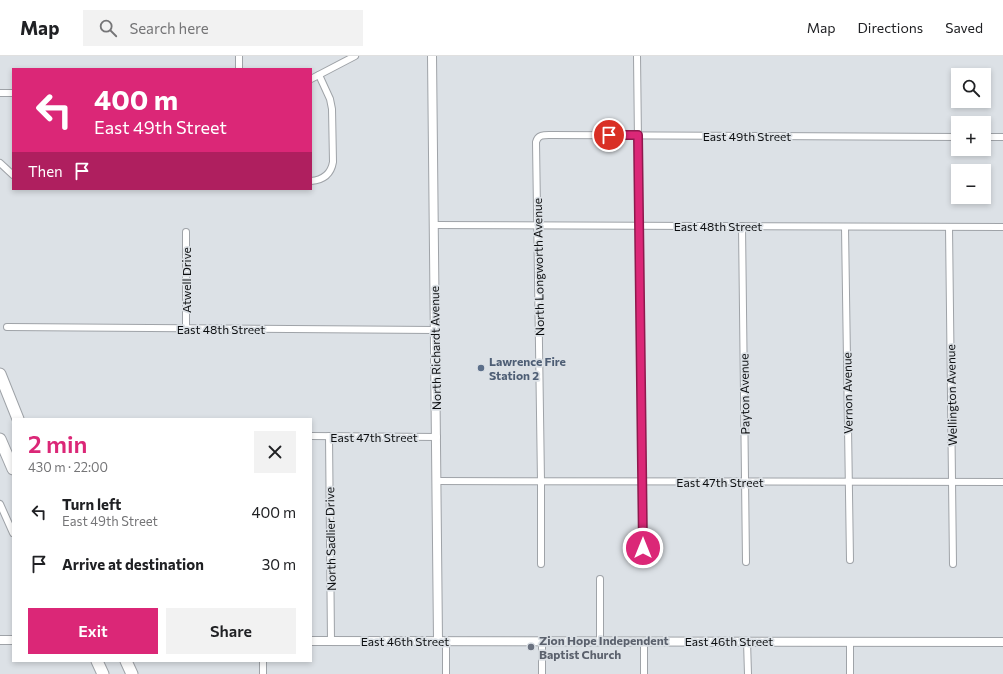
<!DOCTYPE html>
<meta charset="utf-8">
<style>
body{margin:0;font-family:Commissioner,sans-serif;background:#f2f2f2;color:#202124;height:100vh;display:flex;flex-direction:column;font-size:15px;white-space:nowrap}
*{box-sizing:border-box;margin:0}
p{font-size:13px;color:#757577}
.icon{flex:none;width:22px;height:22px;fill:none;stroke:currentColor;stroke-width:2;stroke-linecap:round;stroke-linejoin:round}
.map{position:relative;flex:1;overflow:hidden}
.details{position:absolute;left:12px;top:362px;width:300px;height:244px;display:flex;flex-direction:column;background:#fff;border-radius:0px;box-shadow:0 2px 6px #0003}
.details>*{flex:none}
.top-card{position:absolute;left:12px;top:12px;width:300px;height:122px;border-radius:0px;box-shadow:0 2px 6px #0003;background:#db2777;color:#fff;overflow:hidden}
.buttons{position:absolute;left:951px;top:12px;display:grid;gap:8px}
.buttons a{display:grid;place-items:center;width:40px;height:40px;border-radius:0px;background:#fff;box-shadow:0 2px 6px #0003;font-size:20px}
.pin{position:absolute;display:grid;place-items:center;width:34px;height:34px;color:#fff;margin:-17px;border:2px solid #fff;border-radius:50%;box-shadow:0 1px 4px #0007}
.me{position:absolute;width:44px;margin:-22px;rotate:0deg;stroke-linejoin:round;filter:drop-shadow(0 0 3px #0008)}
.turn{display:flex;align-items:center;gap:14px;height:84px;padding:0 16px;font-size:18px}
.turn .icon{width:52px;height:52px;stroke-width:2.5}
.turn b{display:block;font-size:28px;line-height:34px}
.then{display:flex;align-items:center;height:38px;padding:0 16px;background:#0003;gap:8px;font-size:15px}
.round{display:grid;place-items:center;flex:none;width:42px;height:42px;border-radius:0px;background:#f2f2f2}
.overview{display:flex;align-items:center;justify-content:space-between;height:68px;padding:0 16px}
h1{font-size:24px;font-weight:600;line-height:30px;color:#db2777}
.primary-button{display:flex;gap:8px;margin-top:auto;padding:8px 16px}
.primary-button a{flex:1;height:46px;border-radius:0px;background:#db2777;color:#fff;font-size:16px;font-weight:600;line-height:46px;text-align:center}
.primary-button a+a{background:#f2f2f2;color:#202124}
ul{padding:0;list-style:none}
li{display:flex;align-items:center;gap:12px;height:52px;padding:0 16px}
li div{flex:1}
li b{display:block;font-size:15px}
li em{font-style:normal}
header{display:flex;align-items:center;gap:24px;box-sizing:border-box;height:56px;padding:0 20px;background:#fff;border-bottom:1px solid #e0e0e0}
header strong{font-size:19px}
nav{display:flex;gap:22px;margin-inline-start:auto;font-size:14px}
.search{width:280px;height:36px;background:#f2f2f2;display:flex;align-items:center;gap:10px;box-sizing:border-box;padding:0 14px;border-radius:0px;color:#757577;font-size:15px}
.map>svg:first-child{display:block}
</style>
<header>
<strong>Map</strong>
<div class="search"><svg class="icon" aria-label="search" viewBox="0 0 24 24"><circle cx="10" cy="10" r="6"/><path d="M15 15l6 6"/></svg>Search here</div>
<nav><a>Map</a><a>Directions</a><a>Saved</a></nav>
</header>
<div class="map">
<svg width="1003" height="618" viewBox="0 0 1003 618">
<rect width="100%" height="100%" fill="#dce1e6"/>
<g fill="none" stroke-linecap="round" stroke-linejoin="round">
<g stroke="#9fa3a8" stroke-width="8">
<g id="street">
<polyline points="239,0 239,13"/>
<polyline points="637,0 643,506"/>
<polyline points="311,23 355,0"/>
<polyline points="0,37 13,37"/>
<polyline points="984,81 1003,81"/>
<polyline points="0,107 13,119"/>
<path d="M 311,125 C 323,124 331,118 333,106 L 332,53 L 330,43 L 319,19"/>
<polyline points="434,169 1003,171"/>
<polyline points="742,170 746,506"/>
<polyline points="845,171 850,504"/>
<polyline points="949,171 953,508"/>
<polyline points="186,176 186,272"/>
<polyline points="7,271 435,274"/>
<polyline points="311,380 437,381"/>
<polyline points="329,380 331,585"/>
<polyline points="436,425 1003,426"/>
<polyline points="0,448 13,477"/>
<path d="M 541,508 L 541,425 L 536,86 C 538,78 545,79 552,79 L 958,81"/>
<polyline points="446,584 446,618"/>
<polyline points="542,585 542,618"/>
<polyline points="600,585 600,523"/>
<polyline points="644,585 644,618"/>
<polyline points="747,585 748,618"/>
<polyline points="850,586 850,618"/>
<polyline points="263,605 263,618"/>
</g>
</g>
<g stroke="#9fa3a8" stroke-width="10">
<g id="secondary">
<polyline points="432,0 438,584"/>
<polyline points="0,584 13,584"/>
<polyline points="311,585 1003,586"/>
</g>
</g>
<g stroke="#9fa3a8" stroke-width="13">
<g id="highway">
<polyline points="0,318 18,363"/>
<polyline points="0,383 13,413"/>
<polyline points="97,605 103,618"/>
<polyline points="126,605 132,618"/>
</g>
</g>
<use href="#street" stroke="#fff" stroke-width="6"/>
<use href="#secondary" stroke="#fff" stroke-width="8"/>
<use href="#highway" stroke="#fff" stroke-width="11"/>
</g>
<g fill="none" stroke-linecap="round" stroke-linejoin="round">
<g stroke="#8e194d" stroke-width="10">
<polyline id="route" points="609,79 638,79 643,492"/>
</g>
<use href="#route" stroke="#db2777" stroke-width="7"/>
</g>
<circle fill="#5c6f8a" stroke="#dce1e6" stroke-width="1.5" cx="481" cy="312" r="4"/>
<circle fill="#6b7280" stroke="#dce1e6" stroke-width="1.5" cx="531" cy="591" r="4"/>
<g text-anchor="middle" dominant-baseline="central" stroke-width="3.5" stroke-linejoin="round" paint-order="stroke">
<g font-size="12" fill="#0c0e10" stroke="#dce1e6">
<text x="747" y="80">East 49th Street</text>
<text x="718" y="170">East 48th Street</text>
<text transform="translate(538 211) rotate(-91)">North Longworth Avenue</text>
<text transform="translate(186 224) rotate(-90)">Atwell Drive</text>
<text x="221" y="273">East 48th Street</text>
<text transform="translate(435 292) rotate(-91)">North Richardt Avenue</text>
<text transform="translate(847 337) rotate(-91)">Vernon Avenue</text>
<text transform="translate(744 338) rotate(-91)">Payton Avenue</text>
<text transform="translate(951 339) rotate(-91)">Wellington Avenue</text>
<text x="374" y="381">East 47th Street</text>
<text x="720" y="426">East 47th Street</text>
<text transform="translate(330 483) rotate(-91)">North Sadlier Drive</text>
<text x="405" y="585">East 46th Street</text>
<text x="729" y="585">East 46th Street</text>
</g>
<g font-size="12" font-weight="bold" fill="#4e5e75" stroke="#dce1e6" text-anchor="start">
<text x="489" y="305">Lawrence Fire<tspan x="489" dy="14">Station 2</tspan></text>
</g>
<g font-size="12" font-weight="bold" fill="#5b616d" stroke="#dce1e6" text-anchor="start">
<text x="539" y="584">Zion Hope Independent<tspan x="539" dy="14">Baptist Church</tspan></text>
</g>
</g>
</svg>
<div class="buttons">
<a><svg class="icon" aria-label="search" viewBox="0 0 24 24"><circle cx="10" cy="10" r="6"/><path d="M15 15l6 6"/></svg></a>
<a>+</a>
<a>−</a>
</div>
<div class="pin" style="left:609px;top:79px;background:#d93025"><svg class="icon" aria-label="arrive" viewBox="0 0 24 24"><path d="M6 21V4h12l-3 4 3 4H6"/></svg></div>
<svg class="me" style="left:643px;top:492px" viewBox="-20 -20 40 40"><circle r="17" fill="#db2777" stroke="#fff" stroke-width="3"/><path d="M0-11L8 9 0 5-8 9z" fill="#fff"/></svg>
<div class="top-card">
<div class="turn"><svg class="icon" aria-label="left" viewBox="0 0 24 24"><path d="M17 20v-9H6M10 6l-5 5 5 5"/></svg><div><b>400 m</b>East 49th Street</div></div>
<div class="then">Then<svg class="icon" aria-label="arrive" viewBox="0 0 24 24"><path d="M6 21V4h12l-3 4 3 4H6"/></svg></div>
</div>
<section class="details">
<div class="overview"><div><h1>2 min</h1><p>430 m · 22:00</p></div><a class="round"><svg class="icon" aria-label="close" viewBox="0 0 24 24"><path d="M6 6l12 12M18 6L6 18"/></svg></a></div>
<ul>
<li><svg class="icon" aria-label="left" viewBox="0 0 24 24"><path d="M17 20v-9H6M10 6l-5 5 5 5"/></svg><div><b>Turn left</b><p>East 49th Street</p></div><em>400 m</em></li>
<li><svg class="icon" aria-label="arrive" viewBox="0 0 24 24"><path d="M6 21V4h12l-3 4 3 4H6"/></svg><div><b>Arrive at destination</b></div><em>30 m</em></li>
</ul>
<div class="primary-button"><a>Exit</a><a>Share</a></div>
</section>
</div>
